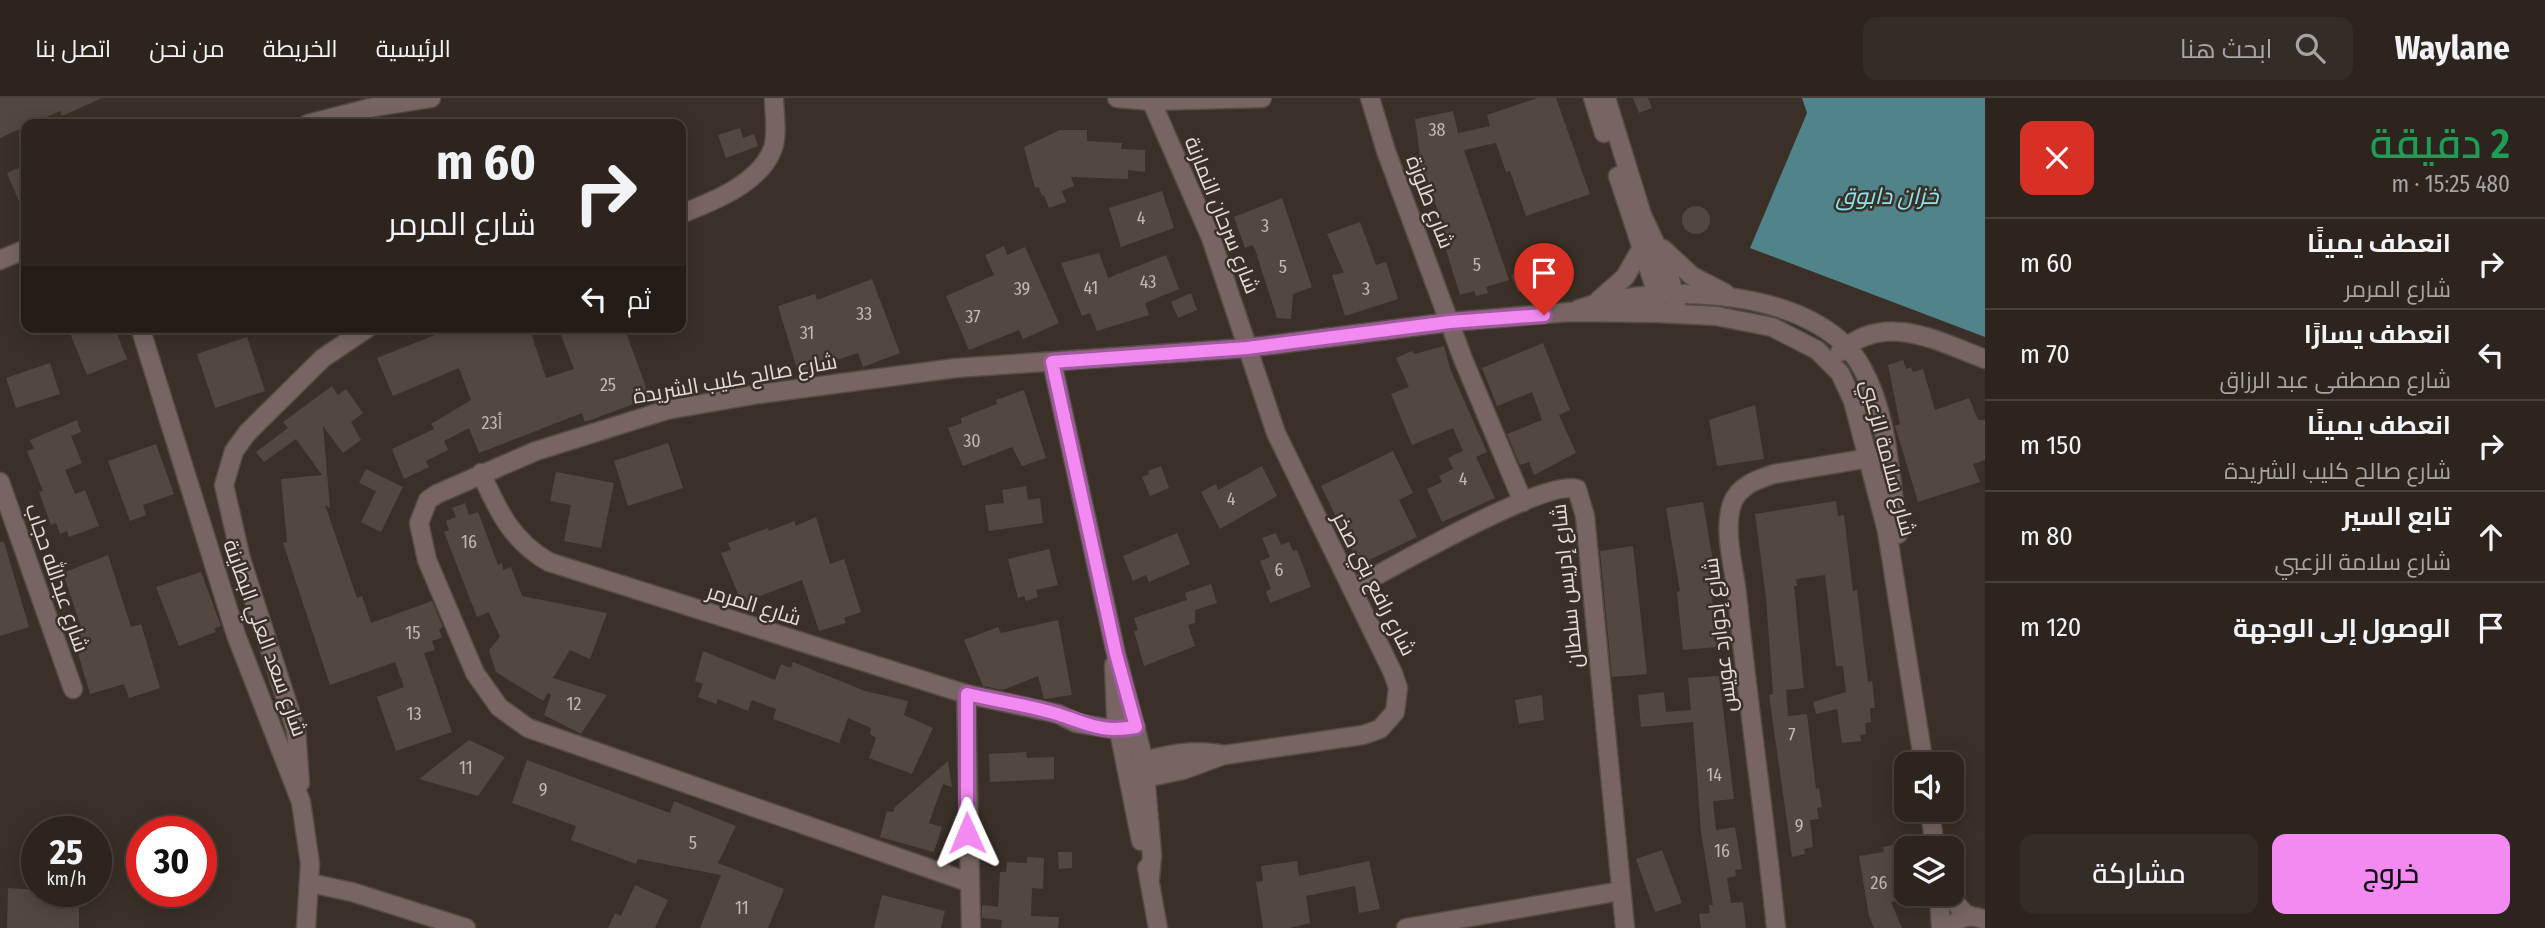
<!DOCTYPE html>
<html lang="ar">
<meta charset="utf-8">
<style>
body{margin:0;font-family:"Fira Sans Condensed",Cairo,sans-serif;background:#342c26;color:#f1f3f6;direction:rtl;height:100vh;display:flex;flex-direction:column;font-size:26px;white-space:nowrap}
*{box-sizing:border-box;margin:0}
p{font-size:23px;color:#a6a4a4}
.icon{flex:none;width:38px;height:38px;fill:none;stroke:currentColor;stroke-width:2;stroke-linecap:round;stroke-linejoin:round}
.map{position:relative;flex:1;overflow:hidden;direction:ltr}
.details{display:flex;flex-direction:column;background:#2c241d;width:560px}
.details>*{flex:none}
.top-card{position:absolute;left:21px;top:21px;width:665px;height:214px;border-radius:14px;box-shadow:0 4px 18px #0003,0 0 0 2px #48413b;direction:rtl;background:#2c241d;color:#f1f3f6;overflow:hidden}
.buttons{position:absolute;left:1894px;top:654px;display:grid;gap:14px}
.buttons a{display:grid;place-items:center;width:70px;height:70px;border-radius:14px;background:#2c241d;box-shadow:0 4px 18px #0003,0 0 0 2px #48413b;font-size:35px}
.speed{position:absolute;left:21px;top:718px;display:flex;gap:14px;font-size:35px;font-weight:700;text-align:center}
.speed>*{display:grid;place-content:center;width:91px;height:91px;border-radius:50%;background:#2c241d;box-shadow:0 4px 18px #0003,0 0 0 2px #48413b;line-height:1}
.speed small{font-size:18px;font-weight:400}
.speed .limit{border:10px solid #d22;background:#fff;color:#111}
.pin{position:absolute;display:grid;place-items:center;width:60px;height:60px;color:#fff;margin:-72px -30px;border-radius:50% 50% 50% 0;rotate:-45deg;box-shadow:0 0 7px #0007}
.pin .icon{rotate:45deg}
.me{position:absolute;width:77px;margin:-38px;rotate:359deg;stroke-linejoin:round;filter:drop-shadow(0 0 5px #0008)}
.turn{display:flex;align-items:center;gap:24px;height:147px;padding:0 35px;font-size:32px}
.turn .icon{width:91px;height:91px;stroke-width:2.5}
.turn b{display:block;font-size:49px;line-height:60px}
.then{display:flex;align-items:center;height:66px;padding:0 35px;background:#0003;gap:14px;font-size:26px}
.round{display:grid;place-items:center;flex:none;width:74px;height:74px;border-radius:14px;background:#342c26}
.headline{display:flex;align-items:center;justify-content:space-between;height:119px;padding:0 35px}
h1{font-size:42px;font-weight:600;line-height:52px;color:#1e9e55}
.action{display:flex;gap:14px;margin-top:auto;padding:14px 35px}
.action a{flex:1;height:80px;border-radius:14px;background:#f38af1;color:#111;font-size:28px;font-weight:600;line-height:80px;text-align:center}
.action a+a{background:#342c26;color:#f1f3f6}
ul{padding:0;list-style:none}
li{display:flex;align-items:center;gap:21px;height:91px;padding:0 35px;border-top:2px solid #48413b}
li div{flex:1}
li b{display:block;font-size:26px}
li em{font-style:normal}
header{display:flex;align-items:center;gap:42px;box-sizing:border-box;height:98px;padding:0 35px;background:#2c241d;border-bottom:2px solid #48413b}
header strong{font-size:33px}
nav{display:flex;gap:38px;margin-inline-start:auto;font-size:24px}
.search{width:490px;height:63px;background:#342c26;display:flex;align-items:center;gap:18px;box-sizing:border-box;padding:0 24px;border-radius:14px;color:#a6a4a4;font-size:26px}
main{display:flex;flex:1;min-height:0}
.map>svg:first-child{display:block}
</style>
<header>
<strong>Waylane</strong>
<div class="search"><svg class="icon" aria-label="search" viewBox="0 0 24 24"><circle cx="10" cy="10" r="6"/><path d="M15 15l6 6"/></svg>ابحث هنا</div>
<nav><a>الرئيسية</a><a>الخريطة</a><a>من نحن</a><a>اتصل بنا</a></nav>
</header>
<main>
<section class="details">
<div class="headline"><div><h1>2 دقيقة</h1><p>480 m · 15:25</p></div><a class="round" style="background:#d93025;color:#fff"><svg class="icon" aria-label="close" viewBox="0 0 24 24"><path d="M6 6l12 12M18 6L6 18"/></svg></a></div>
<ul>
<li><svg class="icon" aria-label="right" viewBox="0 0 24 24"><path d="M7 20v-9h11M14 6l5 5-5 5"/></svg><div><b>انعطف يمينًا</b><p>شارع المرمر</p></div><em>60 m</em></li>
<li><svg class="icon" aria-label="left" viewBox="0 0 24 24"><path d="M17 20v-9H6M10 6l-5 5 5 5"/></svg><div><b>انعطف يسارًا</b><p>شارع مصطفى عبد الرزاق</p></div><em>70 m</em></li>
<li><svg class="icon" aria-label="right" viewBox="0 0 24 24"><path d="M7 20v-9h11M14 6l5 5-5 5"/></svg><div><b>انعطف يمينًا</b><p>شارع صالح كليب الشريدة</p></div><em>150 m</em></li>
<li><svg class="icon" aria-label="ahead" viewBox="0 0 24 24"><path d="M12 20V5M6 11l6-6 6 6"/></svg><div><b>تابع السير</b><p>شارع سلامة الزعبي</p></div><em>80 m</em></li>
<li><svg class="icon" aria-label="arrive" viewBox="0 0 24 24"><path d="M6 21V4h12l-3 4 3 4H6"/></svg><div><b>الوصول إلى الوجهة</b></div><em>120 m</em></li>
</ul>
<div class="action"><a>خروج</a><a>مشاركة</a></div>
</section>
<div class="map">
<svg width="1985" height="830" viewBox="0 0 1985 830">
<rect width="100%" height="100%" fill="#3a3027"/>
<polygon fill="#50838a" points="1802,0 1985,0 1985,239 1750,150 1807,15"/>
<g fill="#53483f">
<polygon points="0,0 102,0 62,18 60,13 0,40"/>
<polygon points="1537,0 1556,0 1590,96 1526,118 1510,73 1506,74 1496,45 1464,52 1509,182 1486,189 1488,195 1476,198 1474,193 1460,197 1446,152 1451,150 1427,82 1421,84 1414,70 1421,66 1415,21 1453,13 1458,35 1490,28 1487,17"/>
<polygon points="1633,0 1648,0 1652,10 1639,15"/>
<polygon points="740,30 743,40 754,36 758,48 726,60 718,37"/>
<polygon points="1060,32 1087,32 1087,43 1122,45 1121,51 1145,52 1145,74 1128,72 1128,81 1071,79 1074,88 1062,93 1066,104 1049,110 1044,97 1042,98 1039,89 1035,90 1024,49"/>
<polygon points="26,67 26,120 7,75"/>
<polygon points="1162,93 1174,130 1121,149 1109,110"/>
<polygon points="1282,100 1312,189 1293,196 1291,221 1277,220 1255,151 1252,147 1245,150 1234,119"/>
<circle cx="1696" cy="122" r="14"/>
<polygon points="1360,124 1376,167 1386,164 1398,201 1345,218 1332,177 1344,175 1327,136"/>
<polygon points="1004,148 1007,157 1025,149 1059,225 1023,241 1019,232 969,252 946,198 994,177 985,157"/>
<polygon points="1099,155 1108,180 1166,157 1179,191 1145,205 1149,217 1097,233 1090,215 1082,218 1061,165"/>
<polygon points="1533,168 1540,185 1518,194 1511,177"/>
<polygon points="872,181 900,255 863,269 858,255 798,274 778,208 815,196 817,202"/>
<polygon points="1191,195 1197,212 1178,220 1171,204"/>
<polygon points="84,229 114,229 127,261 87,277 70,235"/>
<polygon points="455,229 529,229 546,280 574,271 558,229 624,229 650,300 585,324 582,315 479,355 469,330 444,343 448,352 426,363 429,369 404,381 392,351 434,331 431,326 471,302 459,270 393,298 377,260"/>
<polygon points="247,239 265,293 215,310 197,256"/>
<polygon points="1543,245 1570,312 1559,317 1576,355 1534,377 1529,364 1520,367 1507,336 1542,322 1532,294 1497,308 1482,270"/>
<polygon points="1444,248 1451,273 1487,354 1476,359 1495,400 1442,424 1427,391 1442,384 1439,378 1453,371 1448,360 1463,353 1453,330 1412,347 1391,296 1409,289 1396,260 1412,253 1414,256"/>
<polygon points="1903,262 1906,271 1911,269 1913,274 1923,271 1935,312 1969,300 1978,322 1985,322 1985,362 1973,366 1980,384 1918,404 1895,328 1900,326 1888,267"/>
<polygon points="50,265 60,296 16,310 6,280"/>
<polygon points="332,288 338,297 346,291 363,315 351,324 361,342 343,355 323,328 330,410 325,407 357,500 362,498 371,525 432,503 443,529 439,531 442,540 432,543 435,552 424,555 452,634 396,653 377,599 404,589 395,564 330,587 283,445 287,444 281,381 322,377 296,341 264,364 256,354 288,330 283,324"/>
<polygon points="1024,292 1046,360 1022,368 1012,349 963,368 948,330 962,325 961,320 997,306 996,302"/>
<polygon points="1755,307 1764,361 1717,368 1709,322"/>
<polygon points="77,322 81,334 71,338 82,365 65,372 75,396 85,392 99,428 69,439 67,433 60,436 56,425 51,427 39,394 43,393 27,353 34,351 30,342"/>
<polygon points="668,345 683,390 628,408 614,363"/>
<polygon points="156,346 174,396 143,407 146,417 130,423 108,363"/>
<polygon points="1393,353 1413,395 1399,402 1417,439 1359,467 1321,388"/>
<polygon points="1161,368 1169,390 1150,398 1142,379 1149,376 1148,373"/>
<polygon points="1262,368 1277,398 1220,431 1201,394 1216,386 1218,392"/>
<polygon points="366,371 403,389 381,434 361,424 376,393 359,385"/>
<polygon points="556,374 614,385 601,450 564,443 571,407 550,403"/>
<polygon points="1026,388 1028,402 1040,400 1043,425 989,433 985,407 1004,405 1002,392"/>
<polygon points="1836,403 1838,418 1844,417 1853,493 1857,492 1868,584 1872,583 1875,610 1870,610 1871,624 1865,625 1866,636 1860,637 1861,643 1842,645 1837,611 1816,616 1813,604 1846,594 1843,568 1836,568 1825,477 1796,481 1797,488 1794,488 1804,590 1786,592 1788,618 1807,616 1816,691 1819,690 1822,709 1817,710 1819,721 1810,722 1813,749 1804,751 1805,756 1792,759 1769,597 1773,596 1766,500 1755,416"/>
<polygon points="1703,404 1717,488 1711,488 1717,549 1683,552 1677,494 1680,493 1666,410"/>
<polygon points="465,405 469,417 478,414 498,467 502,465 503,472 511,469 522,498 607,515 590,561 570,552 553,580 607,597 581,636 544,617 551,597 548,595 543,603 496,574 489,552 500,539 489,514 477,519 444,434 449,432 446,423 456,419 452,410"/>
<polygon points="816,419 830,466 844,461 861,514 844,520 846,525 819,533 802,482 742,505 721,455 731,452 728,445 768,430 769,433 794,423 796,428"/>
<polygon points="1177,435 1190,466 1149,484 1146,477 1133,483 1123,458"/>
<polygon points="1276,435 1281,447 1289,444 1293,453 1297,452 1311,489 1270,505 1266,494 1271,491 1260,463 1270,459 1262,440"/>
<polygon points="0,444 4,444 29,529 0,538"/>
<polygon points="1633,448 1647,576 1612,579 1600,453"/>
<polygon points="1049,451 1058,487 1036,492 1038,499 1026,503 1024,498 1018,500 1008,461"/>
<polygon points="108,457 131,529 141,526 160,590 129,600 124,586 90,596 72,535 82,532 63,475"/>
<polygon points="201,474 221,528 214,531 216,534 179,548 156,489"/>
<polygon points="1211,486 1217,505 1195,512 1195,525 1188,527 1195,548 1144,568 1134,533 1138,532 1134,520 1187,502 1185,495"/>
<polygon points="1058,522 1072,597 1044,601 1038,578 1003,592 983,588 964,542 998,529 1001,535"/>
<polygon points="703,553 775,582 781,566 791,570 793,564 865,593 908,603 904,617 933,630 912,676 869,660 876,640 870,636 871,630 848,620 839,645 773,621 776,611 752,602 748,613 718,601 716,606 698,599 703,586 695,583"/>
<polygon points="1719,578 1734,701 1713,703 1716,732 1735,729 1742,771 1735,772 1736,778 1727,780 1731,805 1743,804 1746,830 1701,830 1699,816 1710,815 1709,807 1713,807 1701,734 1693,624 1641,629 1638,597 1664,594 1666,614 1691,612 1688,580"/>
<polygon points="1542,597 1544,622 1519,626 1515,602"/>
<polygon points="469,642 505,659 478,698 419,681"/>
<polygon points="1026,654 1027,660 1054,659 1054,681 990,684 989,656"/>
<polygon points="527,662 670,715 674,703 736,728 718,765 784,791 768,830 700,830 721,777 638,761 636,766 571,742 576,728 512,705"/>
<polygon points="948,663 952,689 943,686 929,725 942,729 934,754 880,739 887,713 893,714 895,709"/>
<polygon points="1897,746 1904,802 1891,804 1902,830 1874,830 1869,818 1859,758 1884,754 1883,749"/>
<polygon points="1662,752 1682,805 1655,814 1636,761"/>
<polygon points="1058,754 1072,754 1072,770 1059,771"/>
<polygon points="1027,759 1044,760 1043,791 1032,790 1031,818 1059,819 1058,830 1001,830 1002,822 982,820 982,807 998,809 1000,774 1006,774 1007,764 1027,765"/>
<polygon points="1297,763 1299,778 1369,763 1380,811 1359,815 1355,788 1306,798 1310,825 1290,830 1263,830 1256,784 1263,783 1261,768"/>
<polygon points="635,787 668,802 655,830 608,830 615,815 621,818"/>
<polygon points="8,790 54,793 54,802 79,802 79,830 7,830"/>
<polygon points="882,797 945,813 941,830 874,830"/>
</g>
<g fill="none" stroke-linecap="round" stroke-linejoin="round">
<g stroke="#554c43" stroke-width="21">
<g id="minor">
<polyline points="1117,0 1151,3 1262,0"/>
<polyline points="1370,0 1386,53 1463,261 1523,404"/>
<polyline points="1593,0 1604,35"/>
<polyline points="1606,0 1642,117 1668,173 1676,205"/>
<polyline points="308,26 374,9 431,0"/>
<polyline points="1618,78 1654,187 1657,208"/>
<path d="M 681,116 C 712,104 761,85 773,50 C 778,35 774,15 774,0"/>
<polyline points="1663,151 1692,178 1725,195"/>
<polyline points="0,162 26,151"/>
<polyline points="1598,203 1625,179 1640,153"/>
<path d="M 1579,211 C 1656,184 1818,188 1862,270 C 1889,318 1890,383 1898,436"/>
<polyline points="140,229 236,537 301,704 310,766 306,830"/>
<path d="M 1840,254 C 1885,213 1937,243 1985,261"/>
<polyline points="1052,264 1116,556 1144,663 1152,757 1150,780"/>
<path d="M 481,375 C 498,413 512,443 549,464 L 966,596 L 1058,616 L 1076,625 L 1118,632 L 1136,629"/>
<polyline points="0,384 73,591"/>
<path d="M 1352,491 C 1388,472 1545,380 1577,391 L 1585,418 L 1625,830"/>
<polyline points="1114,567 1116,618 1141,743"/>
<polyline points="966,596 971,830"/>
<path d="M 1135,666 C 1164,657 1194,650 1224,657"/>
<polyline points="1131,683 1183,672 1224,657 1363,637 1380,631 1395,614 1398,590 1393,575 1276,335 1211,140 1150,0"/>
<polyline points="300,685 296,632 241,461 224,387 234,353 248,334 323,260 369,229"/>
<polyline points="1930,712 1935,751"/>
<polyline points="1147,770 1158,830"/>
<polyline points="968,784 528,630 499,609 475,575 427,462 419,425 428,402 437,396 536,353 667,312 759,296 956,270 1247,250 1450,224 1569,214 1658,215 1716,218 1772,229 1817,252 1840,275 1853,303 1887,433 1924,667"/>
<polyline points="310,785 352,794 466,830"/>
<polyline points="1939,796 1941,830"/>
<polyline points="1948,796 1965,816 1971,818"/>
<polyline points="1406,830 1621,793"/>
<path d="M 1776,830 C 1765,719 1748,608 1737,496 C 1734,470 1723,432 1732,406 C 1738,388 1758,381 1774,376 L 1887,357"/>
<path d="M 1950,830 C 1959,818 1972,816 1985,822"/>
</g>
</g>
<use href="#minor" stroke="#786563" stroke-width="18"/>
</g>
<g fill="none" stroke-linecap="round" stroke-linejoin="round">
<g stroke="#9e5a9d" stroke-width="18">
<path id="route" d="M 967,735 L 967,596 C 996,603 1028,607 1057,616 C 1089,626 1100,635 1136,629 L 1116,556 L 1052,264 L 1247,250 L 1450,224 L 1544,217"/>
</g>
<use href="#route" stroke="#f38af1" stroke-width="12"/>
</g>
<g text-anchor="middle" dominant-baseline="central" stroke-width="5" stroke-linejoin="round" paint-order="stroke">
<g font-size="18" fill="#c0b8b2">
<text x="1437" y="32">38</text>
<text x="1141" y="120">4</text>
<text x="1265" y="128">3</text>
<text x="1477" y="167">5</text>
<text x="1283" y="169">5</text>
<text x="1148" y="184">43</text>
<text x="1091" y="190">41</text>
<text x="1022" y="191">39</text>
<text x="1366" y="191">3</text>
<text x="864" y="216">33</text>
<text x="973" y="219">37</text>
<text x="807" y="235">31</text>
<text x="608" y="287">25</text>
<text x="492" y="325">أ23</text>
<text x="972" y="343">30</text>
<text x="1463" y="381">4</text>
<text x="1231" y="401">4</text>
<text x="469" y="444">16</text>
<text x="1279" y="472">6</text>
<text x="413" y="535">15</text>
<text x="574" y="606">12</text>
<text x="414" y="616">13</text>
<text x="1792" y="637">7</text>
<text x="466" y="670">11</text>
<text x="1714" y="677">14</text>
<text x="543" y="692">9</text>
<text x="1799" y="728">9</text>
<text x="693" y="745">5</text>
<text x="1722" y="753">16</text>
<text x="1879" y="785">26</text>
<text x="742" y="810">11</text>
</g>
<g font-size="21" fill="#e4ded8" stroke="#3a3027">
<text transform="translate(1430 104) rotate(69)">شارع طلوزة</text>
<text transform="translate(1222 117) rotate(68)">شارع سرحان النمارنة</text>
<text transform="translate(735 281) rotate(-10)">شارع صالح كليب الشريدة</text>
<text transform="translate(1888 360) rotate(75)">شارع سلامة الزعبي</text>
<text transform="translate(57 480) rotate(71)">شارع عبدالله حجاب</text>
<text transform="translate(1374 486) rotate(63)">شارع رافع بني صخر</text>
<text transform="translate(1567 488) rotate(-96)">شارع إدريس سلطان</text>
<text transform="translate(754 507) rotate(17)">شارع المرمر</text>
<text transform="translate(1720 537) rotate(-97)">شارع إدوارد عويس</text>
<text transform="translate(265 540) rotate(70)">شارع سعد العلي البطاينة</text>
</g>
<g font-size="23" font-style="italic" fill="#8ce4ef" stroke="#3a3027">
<text x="1887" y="98">خزان دابوق</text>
</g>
</g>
</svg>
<div class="buttons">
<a><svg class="icon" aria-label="sound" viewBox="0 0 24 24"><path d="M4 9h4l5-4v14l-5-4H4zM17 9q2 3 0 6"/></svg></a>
<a><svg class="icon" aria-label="layers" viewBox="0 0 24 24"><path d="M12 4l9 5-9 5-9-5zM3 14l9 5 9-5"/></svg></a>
</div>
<div class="speed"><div>25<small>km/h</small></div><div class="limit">30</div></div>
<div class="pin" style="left:1544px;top:217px;background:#d93025"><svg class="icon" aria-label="arrive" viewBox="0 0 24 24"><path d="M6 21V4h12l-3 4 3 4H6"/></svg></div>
<svg class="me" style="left:967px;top:735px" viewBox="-20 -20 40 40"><path d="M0-17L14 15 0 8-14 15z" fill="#f38af1" stroke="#fff" stroke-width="4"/></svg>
<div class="top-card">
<div class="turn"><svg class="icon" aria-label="right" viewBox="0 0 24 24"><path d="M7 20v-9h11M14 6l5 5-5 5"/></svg><div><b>60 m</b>شارع المرمر</div></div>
<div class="then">ثم<svg class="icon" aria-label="left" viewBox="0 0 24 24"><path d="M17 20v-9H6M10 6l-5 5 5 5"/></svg></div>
</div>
</div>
</main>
